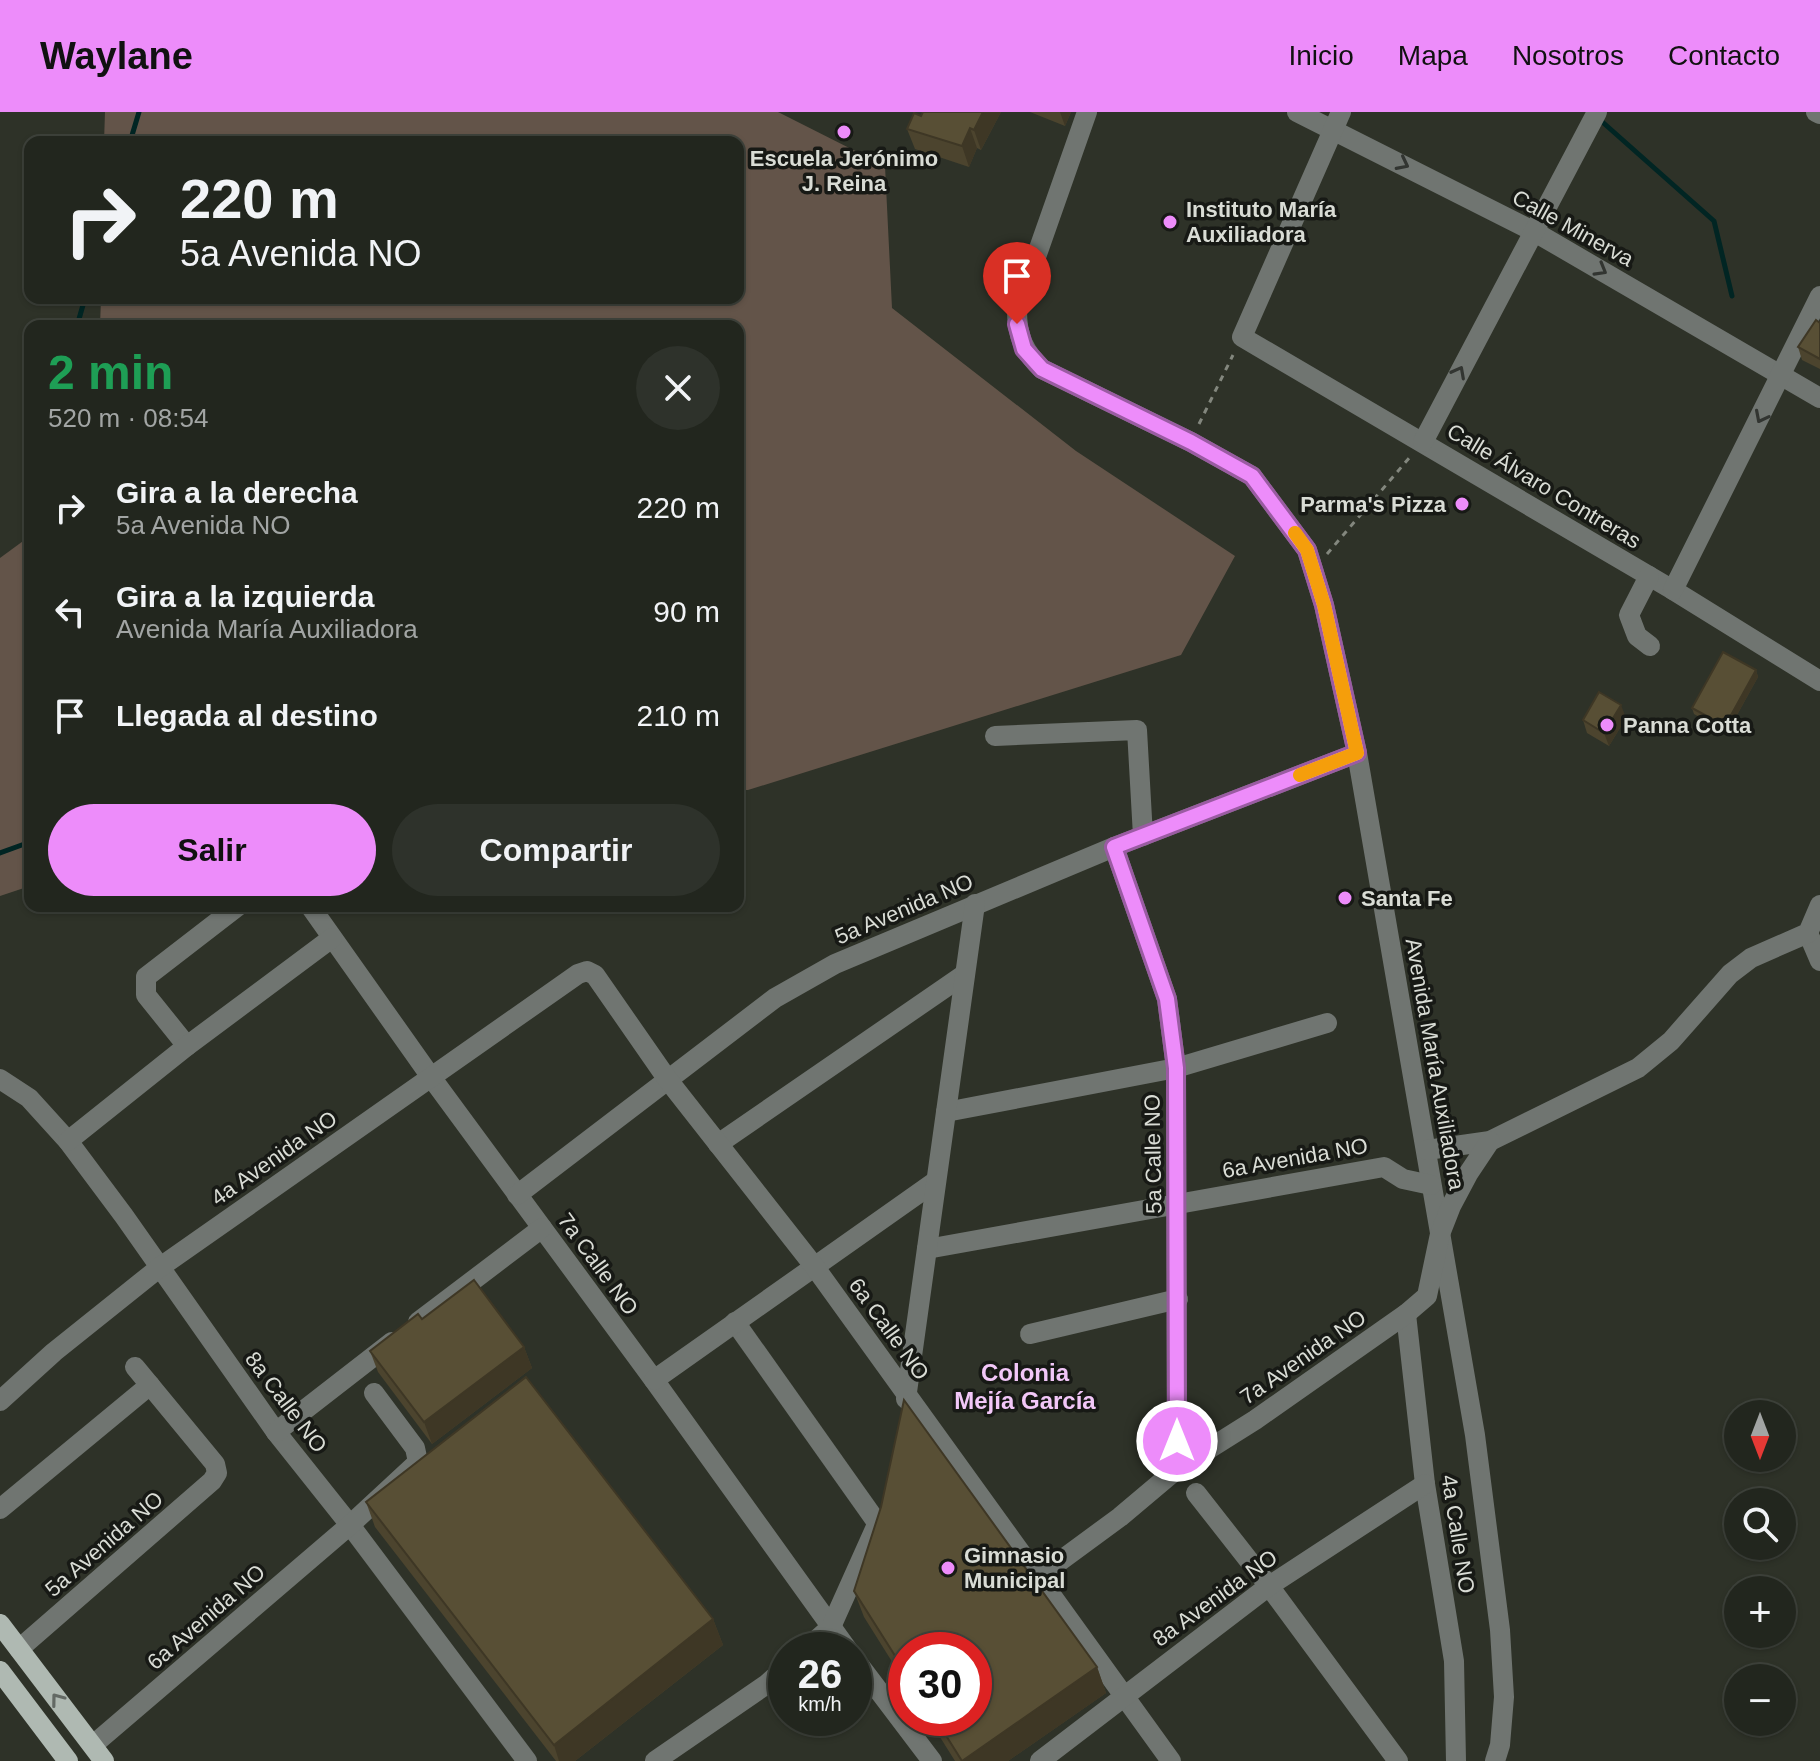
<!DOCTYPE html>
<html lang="es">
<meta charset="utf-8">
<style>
body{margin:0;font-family:Arial,sans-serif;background:#2e322b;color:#f1f3f6;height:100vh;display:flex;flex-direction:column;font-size:30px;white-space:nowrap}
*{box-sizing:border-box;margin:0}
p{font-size:26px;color:#a2a5a4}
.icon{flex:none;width:44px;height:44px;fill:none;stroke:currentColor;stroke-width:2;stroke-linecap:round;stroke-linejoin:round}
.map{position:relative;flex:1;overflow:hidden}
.side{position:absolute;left:24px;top:208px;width:720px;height:592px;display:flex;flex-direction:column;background:#22261e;border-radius:16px;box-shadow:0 2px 6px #0004,0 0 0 2px #3f433c}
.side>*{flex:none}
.banner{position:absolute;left:24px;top:24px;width:720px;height:168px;border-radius:16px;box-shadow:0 2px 6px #0004,0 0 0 2px #3f433c;background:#22261e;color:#f1f3f6;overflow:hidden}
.needle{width:52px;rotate:180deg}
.fabs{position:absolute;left:1724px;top:1288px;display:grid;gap:16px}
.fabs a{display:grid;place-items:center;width:72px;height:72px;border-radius:50%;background:#22261e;box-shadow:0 2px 6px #0004,0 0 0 2px #3f433c;font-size:40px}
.speed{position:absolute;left:768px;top:1520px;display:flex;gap:16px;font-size:40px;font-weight:700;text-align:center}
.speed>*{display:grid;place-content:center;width:104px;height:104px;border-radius:50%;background:#22261e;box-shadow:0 2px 6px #0004,0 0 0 2px #3f433c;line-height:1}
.speed small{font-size:20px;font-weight:400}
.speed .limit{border:12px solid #d22;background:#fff;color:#111}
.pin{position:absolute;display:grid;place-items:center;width:68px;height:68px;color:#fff;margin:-82px -34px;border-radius:50% 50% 50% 0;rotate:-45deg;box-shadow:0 0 8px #0007}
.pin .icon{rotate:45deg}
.me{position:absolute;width:88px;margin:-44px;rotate:0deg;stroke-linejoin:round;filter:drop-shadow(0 0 6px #0008)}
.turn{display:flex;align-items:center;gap:28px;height:168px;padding:0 24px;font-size:36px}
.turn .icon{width:104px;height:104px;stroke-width:2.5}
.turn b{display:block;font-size:56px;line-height:68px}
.round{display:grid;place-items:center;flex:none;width:84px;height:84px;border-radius:42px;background:#2e322b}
.headline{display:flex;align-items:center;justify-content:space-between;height:136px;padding:0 24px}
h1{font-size:48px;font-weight:800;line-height:60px;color:#1e9e55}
.cta{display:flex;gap:16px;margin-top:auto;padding:16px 24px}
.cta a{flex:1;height:92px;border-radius:48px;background:#ed8cfa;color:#111;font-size:32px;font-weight:800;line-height:92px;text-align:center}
.cta a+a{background:#2e322b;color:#f1f3f6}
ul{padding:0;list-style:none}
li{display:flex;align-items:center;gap:24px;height:104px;padding:0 24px}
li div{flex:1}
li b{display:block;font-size:30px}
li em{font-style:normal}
header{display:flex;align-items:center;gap:48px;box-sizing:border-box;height:112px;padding:0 40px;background:#ed8cfa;color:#111}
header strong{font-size:38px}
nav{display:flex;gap:44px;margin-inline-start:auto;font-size:28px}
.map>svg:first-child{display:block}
</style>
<header>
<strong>Waylane</strong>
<nav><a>Inicio</a><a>Mapa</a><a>Nosotros</a><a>Contacto</a></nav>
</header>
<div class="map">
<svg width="1820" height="1649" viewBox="0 0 1820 1649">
<rect width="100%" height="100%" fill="#2e3228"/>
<g fill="#635449">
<polygon points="105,0 778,0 885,54 892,196 1076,339 1235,444 1181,543 748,678 738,678 738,214 100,214 101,186 738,186 738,30 104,30"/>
<polygon points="30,424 30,774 0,784 0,446"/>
</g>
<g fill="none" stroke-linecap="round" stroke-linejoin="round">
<g stroke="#012523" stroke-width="5">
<polyline points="1599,7 1714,109 1732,184"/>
<polyline points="130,30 139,0"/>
<polyline points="77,214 85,186"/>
<polyline points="30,408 26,426 30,437"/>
<polyline points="0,741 30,730"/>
</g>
<g stroke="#83877e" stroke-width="3" stroke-dasharray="6 6" stroke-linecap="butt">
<polyline points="1199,312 1233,243"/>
<polyline points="1327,442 1410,345"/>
</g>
<g stroke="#707571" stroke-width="20">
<path d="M 1087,0 L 1017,199 C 1017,224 1024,240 1042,257 L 1191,330 L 1252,364 L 1307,438 L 1324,493 L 1357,641 L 1475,1323 L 1500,1518 L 1504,1585 L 1500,1633 L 1495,1649"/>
<polyline points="1297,0 1533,119 1820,286"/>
<polyline points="1341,0 1242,225 1673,478 1820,569"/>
<polyline points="1816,0 1820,2"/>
<polyline points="1423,330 1597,0"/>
<polyline points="1649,464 1629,503 1637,524 1650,534"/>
<polyline points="1673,478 1820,184"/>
<polyline points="995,624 1137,618 1143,724"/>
<polyline points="1114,735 1167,887 1176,956 1177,1357"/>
<polyline points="310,794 431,965 654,1268 848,1538"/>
<polyline points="1808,821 1820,849"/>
<polyline points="187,934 146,883 146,865 238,794"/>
<polyline points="0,967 29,986 68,1029 124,1104 276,1320 350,1413 527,1649"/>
<polyline points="946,1000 1176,956 1327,911"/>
<polyline points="68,1029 187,934 332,826"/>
<polyline points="718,1032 965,862"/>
<polyline points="1427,1038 1490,1029 1638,956 1671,929 1730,862 1751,846 1808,821 1820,793"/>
<polyline points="517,1083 775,886 835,852 1114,735 1357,641"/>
<polyline points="927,1137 1384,1055 1403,1067 1431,1073"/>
<polyline points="1406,1202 1425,1372 1454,1549 1456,1649"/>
<polyline points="418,1210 542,1116"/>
<polyline points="735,1210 878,1412"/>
<polyline points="1030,1222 1178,1187"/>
<polyline points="654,1268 936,1069"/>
<polyline points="906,1287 975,792"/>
<polyline points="0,1289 54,1240 159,1156 578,862 587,859 595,863 668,968 814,1154 1171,1649"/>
<polyline points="276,1320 392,1230"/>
<polyline points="1196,1381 1269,1474 1398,1649"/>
<polyline points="0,1397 150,1273"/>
<polyline points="1037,1466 1120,1405 1177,1357 1255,1308 1406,1202 1427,1184 1440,1122 1451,1094 1468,1062 1490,1029"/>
<polyline points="19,1537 212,1369 217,1361 215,1352 135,1255"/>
<polyline points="805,1538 831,1515 879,1408"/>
<polyline points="854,1546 932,1649"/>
<polyline points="93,1633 350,1413 418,1350 415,1336 374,1281"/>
<polyline points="655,1649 767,1572 786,1555"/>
<polyline points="1040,1649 1269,1474 1425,1372"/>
</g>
<g stroke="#afb9b2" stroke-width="20">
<polyline points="0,1512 104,1649"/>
<polyline points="0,1559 68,1649"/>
</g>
</g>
<g fill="#4c442e">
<polygon points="1001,0 981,38 977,36 969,55 915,37 907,17 921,4"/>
<polygon points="1030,0 1071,0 1065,14"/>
<polygon points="1820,211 1820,257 1802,248 1798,235"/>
<polygon points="1756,558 1758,565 1727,621 1694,602 1692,596"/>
<polygon points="1626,606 1609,634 1587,621 1583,608"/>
<polygon points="422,1207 524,1235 532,1256 432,1332 378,1260 370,1239"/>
<polygon points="366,1390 713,1507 723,1533 575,1649 556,1649 375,1415"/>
<polygon points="854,1479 1097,1555 1106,1581 1008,1649 955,1649 928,1606 974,1606 906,1538 906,1572 864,1505"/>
</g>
<g fill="#3e3725">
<polygon points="983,0 1001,0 981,38 974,18"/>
<polygon points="1060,0 1071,0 1065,14"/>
<polygon points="970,16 977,36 969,55 962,34"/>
<polygon points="1756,558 1758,565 1727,621 1725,614"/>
<polygon points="1621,593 1626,606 1609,634 1604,621"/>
<polygon points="524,1235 532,1256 432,1332 424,1310"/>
<polygon points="713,1507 723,1533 575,1649 559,1649 554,1633"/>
<polygon points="1097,1555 1106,1581 1008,1649 962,1649"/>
</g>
<g fill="#584f35" stroke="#3e3725" stroke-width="2">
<polygon points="923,0 983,0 974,18 970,16 962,34 907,17 914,1 921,4"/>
<polygon points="1816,208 1820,211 1820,247 1798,235"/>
<polygon points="1723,540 1756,558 1725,614 1692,596"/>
<polygon points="1599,580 1621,593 1604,621 1583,608"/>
<polygon points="474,1168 524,1235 424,1310 370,1239 418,1202 422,1207"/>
<polygon points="526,1265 713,1507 554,1633 366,1390"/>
<polygon points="904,1288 1097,1555 962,1649 935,1606 974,1606 974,1538 906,1538 906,1561 854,1479 881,1395"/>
</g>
<defs><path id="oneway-chevron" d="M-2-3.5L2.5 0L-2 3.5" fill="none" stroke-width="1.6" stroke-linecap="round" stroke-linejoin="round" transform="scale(2)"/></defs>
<g stroke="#323531">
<use href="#oneway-chevron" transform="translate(1403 52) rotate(27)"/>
<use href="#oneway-chevron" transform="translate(1601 158) rotate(30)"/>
<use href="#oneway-chevron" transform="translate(1459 260) rotate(-62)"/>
<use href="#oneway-chevron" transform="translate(1761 305) rotate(117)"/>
</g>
<use stroke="#636964" href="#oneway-chevron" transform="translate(57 1587) rotate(-127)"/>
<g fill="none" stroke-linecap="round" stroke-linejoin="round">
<g stroke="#9a5ba2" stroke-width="20">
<polyline id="route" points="1017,212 1024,237 1042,257 1191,330 1252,364 1307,438 1324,493 1357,641 1114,735 1167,887 1176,956 1177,1329"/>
</g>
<use href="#route" stroke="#ed8cfa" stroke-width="14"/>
<polyline stroke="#f59e0b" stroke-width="14" points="1295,421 1307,438 1324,493 1357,641 1300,663"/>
</g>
<g fill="#ed8cfa" stroke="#171915" stroke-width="3">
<circle cx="844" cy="20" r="8"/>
<circle cx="1170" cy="110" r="8"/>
<circle cx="1462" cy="392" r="8"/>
<circle cx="1607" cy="613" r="8"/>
<circle cx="1345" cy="786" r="8"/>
<circle cx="948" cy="1456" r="8"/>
</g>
<g text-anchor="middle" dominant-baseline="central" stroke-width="7" stroke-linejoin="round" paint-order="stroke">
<g font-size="22" font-weight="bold" fill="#d9dcd5" stroke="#171915" text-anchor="start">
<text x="844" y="46" text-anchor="middle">Escuela Jerónimo<tspan x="844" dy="25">J. Reina</tspan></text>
<text x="1186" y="97">Instituto María<tspan x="1186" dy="25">Auxiliadora</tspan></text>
<text x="1446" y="392" text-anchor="end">Parma's Pizza</text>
<text x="1623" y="613">Panna Cotta</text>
<text x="1361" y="786">Santa Fe</text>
<text x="964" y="1443">Gimnasio<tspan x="964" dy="25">Municipal</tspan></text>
</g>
<g font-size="22" fill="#d9dcd5" stroke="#171915">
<text transform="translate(1573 116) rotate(29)">Calle Minerva</text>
<text transform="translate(1544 374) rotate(31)">Calle Álvaro Contreras</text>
<text transform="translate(904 797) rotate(-23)">5a Avenida NO</text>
<text transform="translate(1435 952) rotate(80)">Avenida María Auxiliadora</text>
<text transform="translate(1153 1042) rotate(-91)">5a Calle NO</text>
<text transform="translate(274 1046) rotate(-35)">4a Avenida NO</text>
<text transform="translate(1295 1046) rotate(-10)">6a Avenida NO</text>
<text transform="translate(598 1152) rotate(54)">7a Calle NO</text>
<text transform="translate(889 1217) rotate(54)">6a Calle NO</text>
<text transform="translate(1303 1245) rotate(-35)">7a Avenida NO</text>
<text transform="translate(286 1290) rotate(53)">8a Calle NO</text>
<text transform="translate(1458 1422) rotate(81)">4a Calle NO</text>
<text transform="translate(104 1432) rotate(-41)">5a Avenida NO</text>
<text transform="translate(1215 1486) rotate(-36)">8a Avenida NO</text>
<text transform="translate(206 1505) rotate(-41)">6a Avenida NO</text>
</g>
<g font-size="24" font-weight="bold" fill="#f2c7f8" stroke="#171915">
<text x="1025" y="1260">Colonia<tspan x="1025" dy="28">Mejía García</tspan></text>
</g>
</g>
</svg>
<div class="fabs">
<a><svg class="needle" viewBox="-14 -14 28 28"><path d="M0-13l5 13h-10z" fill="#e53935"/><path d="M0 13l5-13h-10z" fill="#a2a5a4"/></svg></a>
<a><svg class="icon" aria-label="search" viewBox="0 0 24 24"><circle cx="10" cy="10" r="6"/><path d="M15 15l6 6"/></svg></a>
<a>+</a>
<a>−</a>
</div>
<div class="speed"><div>26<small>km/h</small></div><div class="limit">30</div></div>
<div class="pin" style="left:1017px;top:212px;background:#d93025"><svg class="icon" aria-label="arrive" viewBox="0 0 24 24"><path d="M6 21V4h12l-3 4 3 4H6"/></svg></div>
<svg class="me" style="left:1177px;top:1329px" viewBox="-20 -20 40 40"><circle r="17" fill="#ed8cfa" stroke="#fff" stroke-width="3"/><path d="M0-11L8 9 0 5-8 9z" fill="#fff"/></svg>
<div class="banner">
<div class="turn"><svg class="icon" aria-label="right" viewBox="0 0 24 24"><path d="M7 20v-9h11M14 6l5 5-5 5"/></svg><div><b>220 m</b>5a Avenida NO</div></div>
</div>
<section class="side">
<div class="headline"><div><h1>2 min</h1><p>520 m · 08:54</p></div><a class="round"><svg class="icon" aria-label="close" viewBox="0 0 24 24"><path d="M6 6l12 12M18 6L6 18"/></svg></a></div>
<ul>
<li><svg class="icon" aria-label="right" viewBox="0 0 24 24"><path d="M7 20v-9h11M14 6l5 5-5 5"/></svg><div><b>Gira a la derecha</b><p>5a Avenida NO</p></div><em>220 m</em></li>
<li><svg class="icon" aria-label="left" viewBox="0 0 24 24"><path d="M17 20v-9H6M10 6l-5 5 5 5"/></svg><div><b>Gira a la izquierda</b><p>Avenida María Auxiliadora</p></div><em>90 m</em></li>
<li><svg class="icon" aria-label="arrive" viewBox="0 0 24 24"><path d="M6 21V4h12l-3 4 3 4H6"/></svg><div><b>Llegada al destino</b></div><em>210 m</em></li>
</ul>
<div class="cta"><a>Salir</a><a>Compartir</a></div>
</section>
</div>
